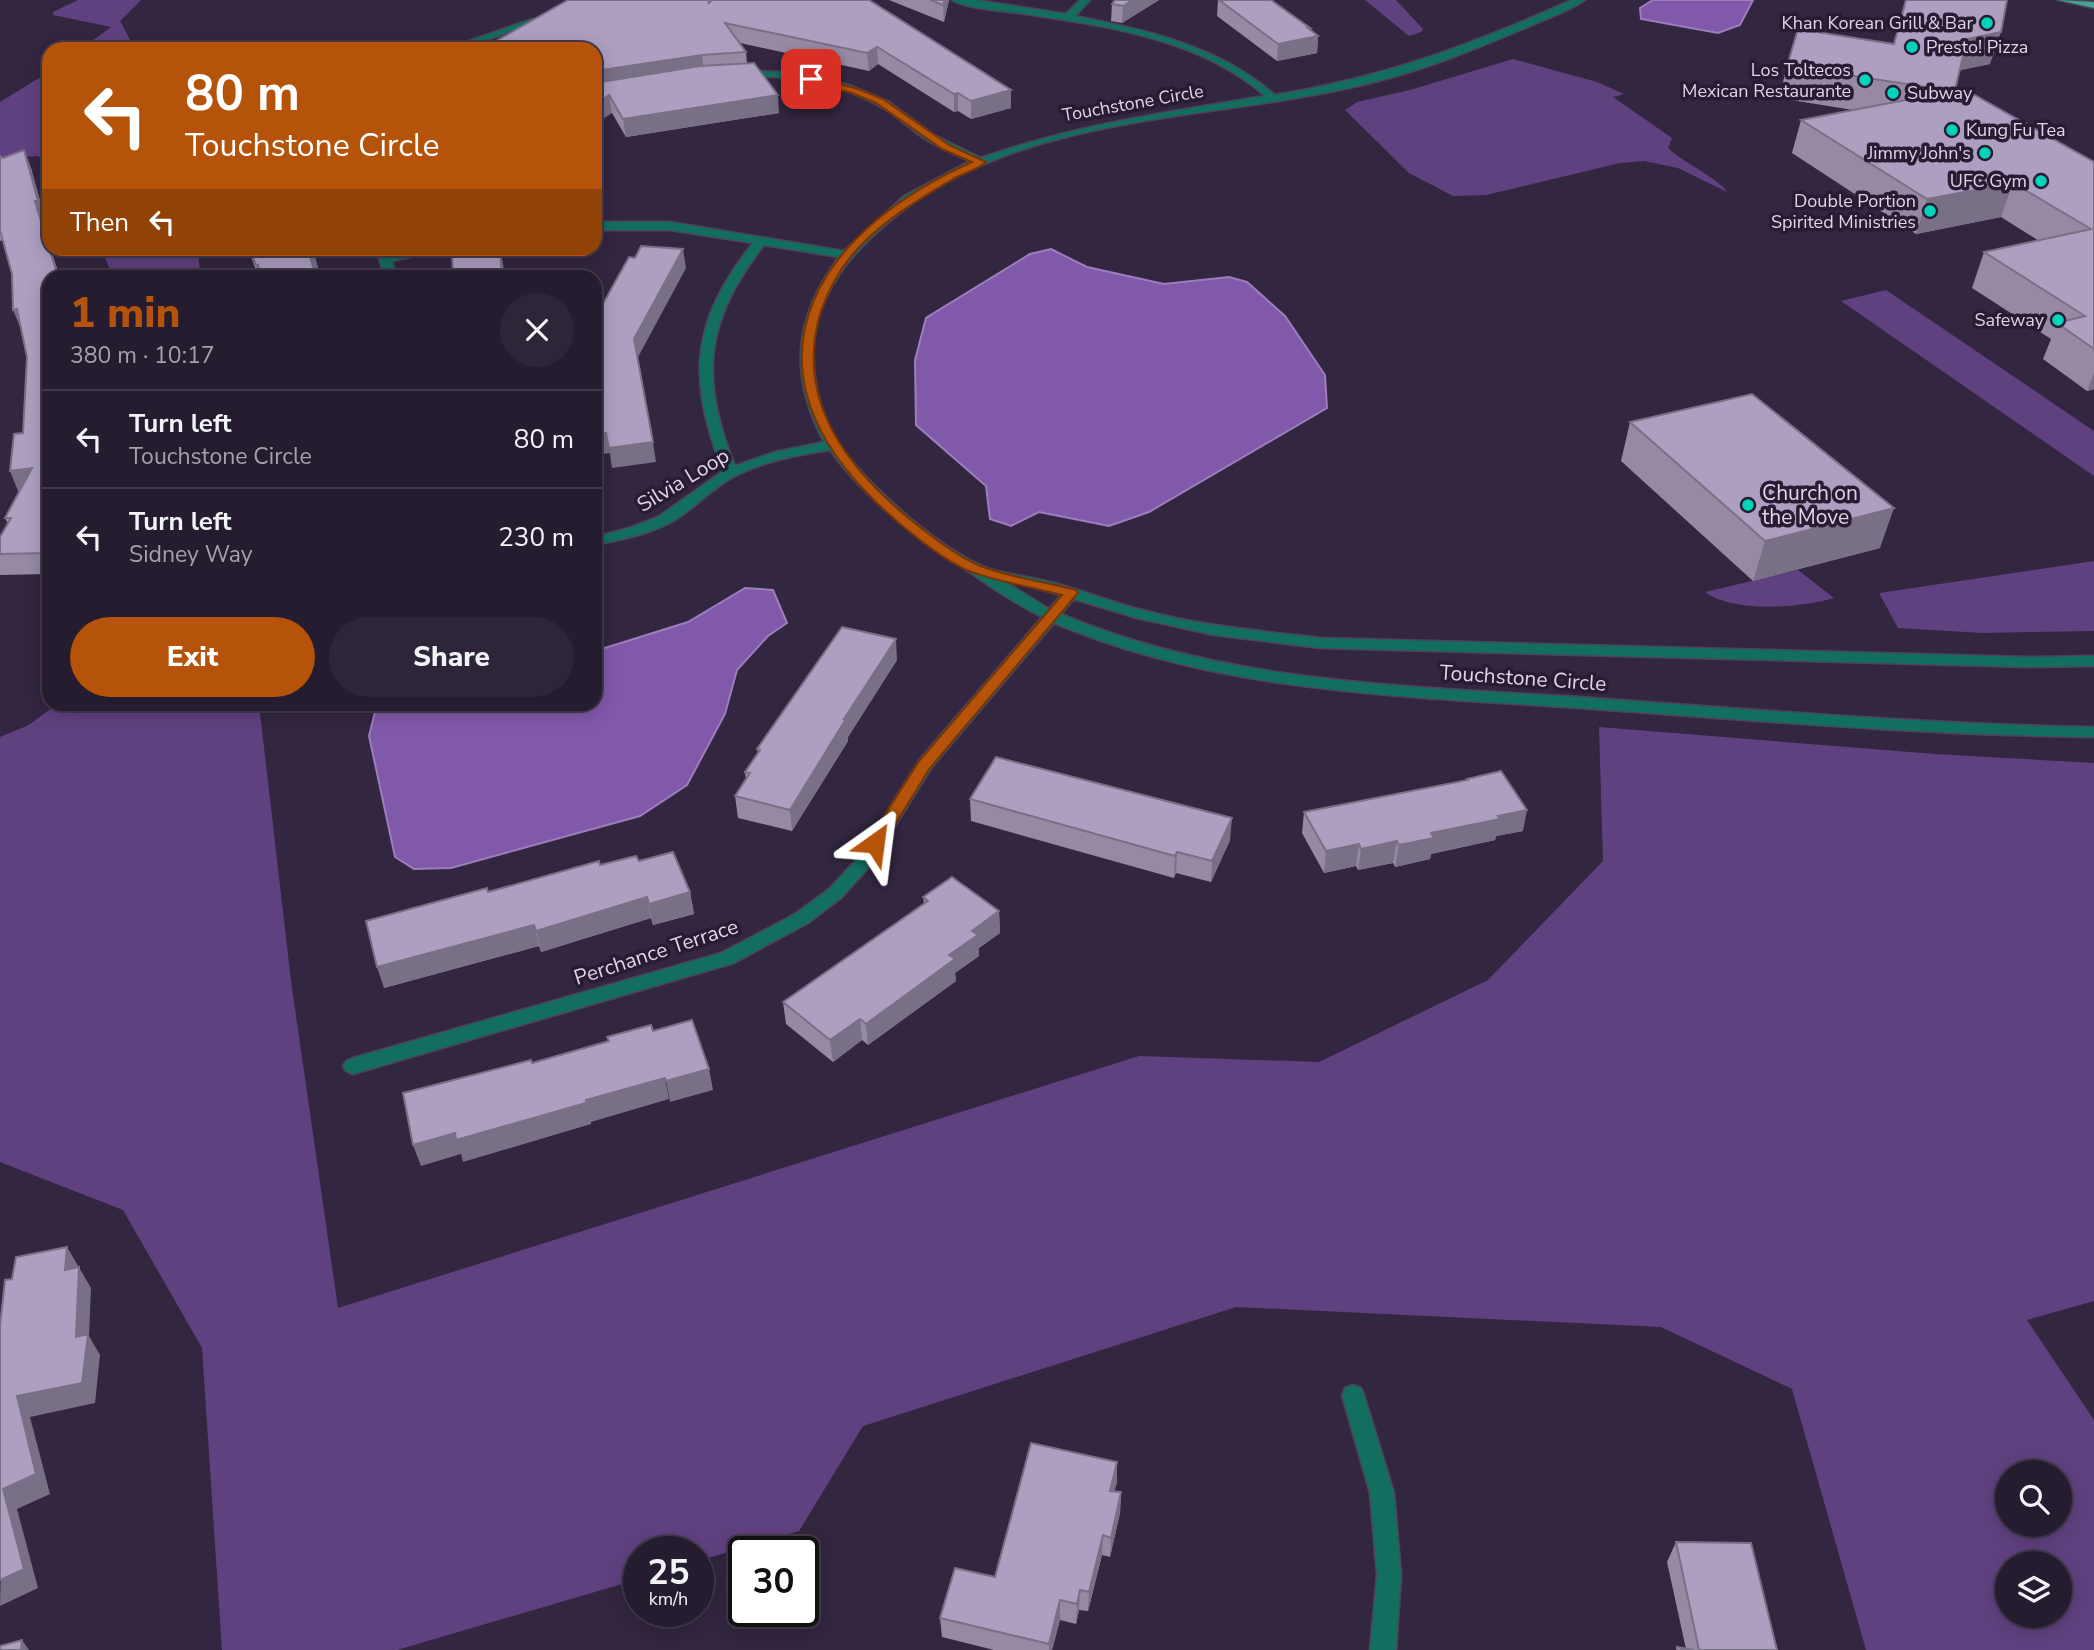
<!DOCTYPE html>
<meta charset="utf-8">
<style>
body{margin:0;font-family:"Nunito Sans",sans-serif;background:#2e2538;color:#f1f3f6;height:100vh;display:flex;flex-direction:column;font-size:26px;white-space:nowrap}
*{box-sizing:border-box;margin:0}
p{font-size:23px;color:#a4a1ab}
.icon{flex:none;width:38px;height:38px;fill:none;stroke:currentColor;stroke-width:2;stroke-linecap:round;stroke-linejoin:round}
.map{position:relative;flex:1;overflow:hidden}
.details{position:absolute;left:42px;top:270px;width:560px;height:441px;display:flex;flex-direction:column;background:#261c30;border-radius:21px;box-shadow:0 4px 18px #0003,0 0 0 2px #423a4c}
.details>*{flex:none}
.guide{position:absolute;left:42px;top:42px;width:560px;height:214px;border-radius:21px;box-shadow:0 4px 18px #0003,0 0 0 2px #423a4c;background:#b45309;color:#fff;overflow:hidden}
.buttons{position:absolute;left:1995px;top:1460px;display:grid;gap:14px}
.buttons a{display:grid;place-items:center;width:77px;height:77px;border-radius:50%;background:#261c30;box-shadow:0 4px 18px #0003,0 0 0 2px #423a4c;font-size:35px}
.speed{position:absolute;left:623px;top:1536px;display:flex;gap:14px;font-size:35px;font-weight:700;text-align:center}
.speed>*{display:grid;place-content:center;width:91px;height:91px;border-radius:50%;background:#261c30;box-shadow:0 4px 18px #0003,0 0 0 2px #423a4c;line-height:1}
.speed small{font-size:18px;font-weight:400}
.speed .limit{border:4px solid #111;border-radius:10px;background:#fff;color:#111}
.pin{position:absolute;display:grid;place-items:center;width:60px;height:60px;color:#fff;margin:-30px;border-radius:14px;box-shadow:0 4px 10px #0006}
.me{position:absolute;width:77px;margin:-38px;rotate:31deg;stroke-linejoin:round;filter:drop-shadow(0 0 5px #0008)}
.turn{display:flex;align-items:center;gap:24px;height:147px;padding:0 28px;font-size:32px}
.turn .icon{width:91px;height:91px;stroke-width:2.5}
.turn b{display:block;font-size:49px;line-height:60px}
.then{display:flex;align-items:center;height:66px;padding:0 28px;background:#0003;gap:14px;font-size:26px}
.round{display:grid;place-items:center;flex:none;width:74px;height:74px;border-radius:37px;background:#2e2538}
.summary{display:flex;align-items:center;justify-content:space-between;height:119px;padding:0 28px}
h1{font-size:42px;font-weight:800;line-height:52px;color:#b45309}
.button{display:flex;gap:14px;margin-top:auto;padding:14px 28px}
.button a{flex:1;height:80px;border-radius:42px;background:#b45309;color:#fff;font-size:28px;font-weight:800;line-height:80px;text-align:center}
.button a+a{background:#2e2538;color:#f1f3f6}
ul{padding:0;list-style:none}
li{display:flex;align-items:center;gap:21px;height:98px;padding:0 28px;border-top:2px solid #423a4c}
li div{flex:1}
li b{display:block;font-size:26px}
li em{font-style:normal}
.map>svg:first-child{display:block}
</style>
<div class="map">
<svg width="2094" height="1650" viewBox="0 0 2094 1650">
<rect width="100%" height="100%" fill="#322640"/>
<g fill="#604180" fill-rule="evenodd">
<polygon points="78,0 141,0 120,21 135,49 81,49 111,27 53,15 53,12"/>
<polygon points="1365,0 1396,0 1423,29 1421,32 1409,36"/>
<path d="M 1513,59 L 1597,82 L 1624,94 L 1613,97 L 1672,138 L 1668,148 C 1681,161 1722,181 1727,192 L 1678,168 L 1644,161 L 1620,163 L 1486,195 L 1453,196 L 1409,173 L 1345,110 L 1357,102 L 1410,90 Z"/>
<polygon points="49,72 49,166 38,156 0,159 0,102"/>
<polygon points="101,249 197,249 201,276 113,276"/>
<polygon points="1886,290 2094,431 2094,476 1841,301"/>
<polygon points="2094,561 2094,631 1983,633 1898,628 1879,593"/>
<path d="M 1798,570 L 1834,598 C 1801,608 1733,613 1705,592 Z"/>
<path d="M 57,704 L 259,704 L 291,981 L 338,1308 L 1139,1056 L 1319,1062 L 1488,980 L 1603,861 L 1599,727 L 1935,754 L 2094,763 L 2094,1301 L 2027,1320 L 2094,1420 L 2094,1650 L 1866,1650 L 1792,1389 L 1661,1327 L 1236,1307 L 863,1426 L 799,1531 L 698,1561 L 698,1552 L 639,1552 L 639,1579 L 397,1650 L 222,1650 L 202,1348 L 123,1210 L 0,1162 L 0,737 L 29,725 ZM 2007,1472 L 2060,1472 L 2060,1524 L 2007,1524 ZM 2007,1563 L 2060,1563 L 2060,1615 L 2007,1615 Z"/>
</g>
<g fill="#8059aa" stroke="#9c7ebc" stroke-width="2">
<polygon points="1653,0 1753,0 1740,25 1718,33 1641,19 1640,8"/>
<polygon points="1051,249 1087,267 1164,284 1229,277 1247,282 1285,316 1325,375 1327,408 1149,512 1109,526 1039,512 1011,526 990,519 986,486 916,425 915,360 926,318 1030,254"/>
<polygon points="745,588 773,590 787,623 768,636 737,670 725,714 687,785 640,816 451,868 414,869 395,857 369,736 375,712 400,704 595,704 595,651 688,622"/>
</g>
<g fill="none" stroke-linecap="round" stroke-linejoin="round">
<g stroke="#4e425b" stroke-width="3">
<g id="minor">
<path d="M 952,0 L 975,0 L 1066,14 L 1080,0 L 1090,0 L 1075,16 C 1147,30 1219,46 1275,95 C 1386,77 1470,45 1572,0 L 1585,0 C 1569,11 1548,18 1530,26 C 1480,47 1430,68 1378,81 C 1214,124 1020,108 885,225 C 857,249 834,275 821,310 C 804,358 817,416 847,455 C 876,492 935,543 976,563 C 999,575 1032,576 1058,584 C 1087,592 1116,604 1146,611 C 1203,626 1262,631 1320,638 L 2029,657 L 2094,656 L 2094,666 L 2029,667 L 1320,648 L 1214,635 L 1137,618 L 1074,599 L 1061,614 C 1229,685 1413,686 1592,698 C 1759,710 1926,724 2094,727 L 2094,737 C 1927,735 1760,721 1593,709 C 1412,696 1224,695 1054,623 L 932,767 L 870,866 L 841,898 L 808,923 L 734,963 L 353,1074 L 346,1071 L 343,1066 L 346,1061 L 353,1058 L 721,953 L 795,914 L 829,889 L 858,858 L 920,759 L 1042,617 C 1016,604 992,588 968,571 C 917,536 865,501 830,450 C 797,455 765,461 735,476 C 714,487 698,505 678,518 C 653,534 623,539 595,545 L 595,537 L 629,528 L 658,517 L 723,471 C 687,379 690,322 753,243 L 670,230 L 595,230 L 595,222 L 670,222 L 844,251 L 904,196 L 970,161 C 952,153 934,146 918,134 C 906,126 896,115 883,108 C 840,82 786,75 737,76 L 733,75 L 733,71 L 791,72 L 849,85 L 889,102 L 934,135 L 981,158 C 1073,125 1168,112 1265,96 C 1201,39 1106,26 1025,14 C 1007,11 966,9 952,0 ZM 764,245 L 839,257 C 793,318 789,376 824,442 L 775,452 L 735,466 C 699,378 705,320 764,245 ZM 999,578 L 1061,595 L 1049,609 Z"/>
<polygon points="532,19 541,21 461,49 446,49"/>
<polygon points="424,248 453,248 392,261 396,276 384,276 379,259 381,256"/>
<polygon points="1353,1385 1361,1388 1364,1395 1394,1493 1401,1575 1396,1650 1370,1650 1377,1575 1370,1493 1342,1395 1345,1388"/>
</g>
</g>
<g stroke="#4e425b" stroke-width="3">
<polygon id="primary" points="2058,0 2094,2 2094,8"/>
</g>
<use href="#minor" fill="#126e5f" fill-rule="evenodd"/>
<use href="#primary" fill="#42a390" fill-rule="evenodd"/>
</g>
<g fill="#9589a4">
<polygon points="869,0 1011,90 1011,108 971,119 958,111 954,112 878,64 869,71 740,43 746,52 747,63 779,113 626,137 612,113 482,49"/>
<polygon points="889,0 949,0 944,22"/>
<polygon points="1159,0 1122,23 1111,21 1112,4"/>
<polygon points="1218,0 1271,0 1318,36 1317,53 1277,61 1217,16"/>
<polygon points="1894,44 1990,64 1959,70 1955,90 2094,162 2094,389 2087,391 2043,359 2051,339 1972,288 1984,252 2039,241 2001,217 1916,234 1792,153 1801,120 1853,110 1779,98 1787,66"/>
<polygon points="24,150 31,168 45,219 41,220 59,274 65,273 66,276 49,276 49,574 0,575 0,537 8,524 5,518 19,491 18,491 23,433 27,357 12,274 3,240 0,241 0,156 3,158"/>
<polygon points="248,248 312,248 320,275 316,276 258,276"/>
<polygon points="1630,422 1880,548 1753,581 1621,461"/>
<polygon points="897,660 848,737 848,741 792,831 738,818 735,796 746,780 745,772 758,753 757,749"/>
<polygon points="1467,779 1523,831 1496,836 1495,840 1431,854 1430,859 1395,867 1393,863 1358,870 1356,866 1324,873 1302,833 1304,812 1466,781"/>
<polygon points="970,799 1230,840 1211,882 1176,873 1174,878 971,821"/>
<polygon points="639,861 690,892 694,914 653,925 651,918 541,952 539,946 384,988 488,892 600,865"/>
<polygon points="923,897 999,911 1000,933 979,948 979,956 955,973 956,981 868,1045 862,1040 833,1062 786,1024 783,1002 924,903"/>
<polygon points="1117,1482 1114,1491 1121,1492 1120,1513 1110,1557 1102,1555 1088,1611 1079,1610 1076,1624 1060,1620 1052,1650 994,1650 942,1637 940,1618"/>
<polygon points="1676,1542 1777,1650 1676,1650 1677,1647 1686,1649 1667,1562"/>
</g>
<g fill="#796f86">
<polygon points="945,0 949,0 944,22 943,5"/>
<polygon points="1133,0 1159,0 1122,23 1123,6"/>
<polygon points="1308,28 1310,28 1309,38 1318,36 1317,53 1277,61 1278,44"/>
<polygon points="2001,32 1990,64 1957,71 1967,39"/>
<polygon points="877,47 878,64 869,71 867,53"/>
<polygon points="702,55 704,72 595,89 595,71"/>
<polygon points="1011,90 1011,108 971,119 971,101"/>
<polygon points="958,93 958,111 954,112 954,94"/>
<polygon points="609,95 612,113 595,124 595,105"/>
<polygon points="778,95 779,113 626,137 623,119"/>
<polygon points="24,150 31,168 45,219 41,220 49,247 35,201"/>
<polygon points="2013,183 2001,217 1916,234 1927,199"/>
<polygon points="500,248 503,264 505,276 502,276"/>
<polygon points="683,249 686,268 637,359 634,339"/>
<polygon points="315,256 320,275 315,276 310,257"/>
<polygon points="256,265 258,265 261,276 259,276"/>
<polygon points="17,309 21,329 13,310"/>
<polygon points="2094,373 2094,389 2087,391"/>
<polygon points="606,433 610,453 603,454 600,434"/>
<polygon points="653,442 656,462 612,468 609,448"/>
<polygon points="32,468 40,488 18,491 10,471"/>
<polygon points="1894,508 1880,548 1753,581 1765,541"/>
<polygon points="49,543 49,566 44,553"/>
<polygon points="896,639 897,660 848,737 848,741 792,831 790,810 844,719"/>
<polygon points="1527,810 1523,831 1496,836 1495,840 1431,854 1430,859 1395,867 1399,845 1431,833 1498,816"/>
<polygon points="1232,818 1230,840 1211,882 1212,861"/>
<polygon points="1397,841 1393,863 1358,870 1361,849"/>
<polygon points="1359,844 1356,866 1324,873 1326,851"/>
<polygon points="1177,852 1176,873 1174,878 1175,856"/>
<polygon points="690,892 694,914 653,925 649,904"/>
<polygon points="647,897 651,918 541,952 536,931"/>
<polygon points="999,911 1000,933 979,948 979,956 955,973 956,981 868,1045 866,1024 949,955 972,931"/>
<polygon points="534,925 539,946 384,988 377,967"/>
<polygon points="860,1019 862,1040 833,1062 830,1040"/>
<polygon points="709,1069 713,1090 670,1102 666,1081"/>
<polygon points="665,1078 669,1099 591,1122 591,1124 463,1162 461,1154 421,1166 413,1145 455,1133 586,1100"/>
<polygon points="67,1247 91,1288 89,1336 100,1355 95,1403 30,1417 50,1494 17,1509 38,1588 0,1606 3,1489 17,1396 76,1337 65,1270"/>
<polygon points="1117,1462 1117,1482 1109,1511 1110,1491"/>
<polygon points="1121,1492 1120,1513 1110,1557 1111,1538"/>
<polygon points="1103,1535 1102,1555 1088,1611 1089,1592"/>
<polygon points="1080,1590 1079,1610 1076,1624 1077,1604"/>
<polygon points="1060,1600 1060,1620 1052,1650 1049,1650 1049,1644"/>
<polygon points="22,1640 29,1650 21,1650"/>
</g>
<g fill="#ad9fbf" stroke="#796f86" stroke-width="2">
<polygon points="568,0 710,0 708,4 712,0 869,0 1011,90 971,101 958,93 954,94 877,47 867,53 725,23 746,52 702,55 595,71 595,49 482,49"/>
<polygon points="930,0 945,0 943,5"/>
<polygon points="1115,0 1133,0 1123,6 1112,4"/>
<polygon points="1219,0 1271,0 1310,28 1308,28 1318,36 1278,44"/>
<polygon points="1906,0 2007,0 2001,32 1967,39 1955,90 1964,89 2094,162 2094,349 2057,323 2085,316 1984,252 2091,229 2013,183 1927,199 1801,120 1953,91 1787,66 1798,29 1894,44"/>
<polygon points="754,63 778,95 623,119 609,95 595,105 595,83 700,66"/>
<polygon points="24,150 38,201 35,201 49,248 58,275 65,273 65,276 49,276 49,543 44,553 0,554 0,537 11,518 5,518 32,468 10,471 14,434 23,433 27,357 17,309 13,310 12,274 0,230 0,156 3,158"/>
<polygon points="641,246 683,249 634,339 653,442 609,448 606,433 600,434 595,404 595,318 629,257 635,258"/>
<polygon points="249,248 312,248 315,256 310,257 316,276 261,276 258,265 256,265"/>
<polygon points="480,248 500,248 502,276 453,276 452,254"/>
<polygon points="1752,394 1894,508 1765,541 1630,422"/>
<polygon points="842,627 896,639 844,719 846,719 790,810 735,796 750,773 745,772 760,750 757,749"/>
<polygon points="996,757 1232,818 1212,861 1177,852 1175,856 970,799"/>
<polygon points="1501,771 1527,810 1498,816 1500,819 1431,833 1434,838 1399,845 1397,841 1361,849 1359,844 1326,851 1304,812 1468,780 1467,779"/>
<polygon points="673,852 690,892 649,904 647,897 536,931 534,925 377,967 366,921 487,888 488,892 599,861 600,865 636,856 639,861"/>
<polygon points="952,877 999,911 972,931 978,935 949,955 955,959 866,1024 860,1019 830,1040 783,1002 928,901 923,897"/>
<polygon points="692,1020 709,1069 666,1081 665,1078 586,1100 586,1103 456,1140 455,1133 413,1145 403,1093 531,1060 532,1063 609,1041 607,1037 651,1025 653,1031"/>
<polygon points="67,1247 65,1270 79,1267 76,1337 88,1334 82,1383 17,1396 36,1474 3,1489 24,1569 0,1580 0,1326 5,1280 12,1279 16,1257"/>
<polygon points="1031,1443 1117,1462 1110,1491 1121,1492 1111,1538 1103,1535 1089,1592 1080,1590 1077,1604 1060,1600 1049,1644 940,1618 955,1568 995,1577"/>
<polygon points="1676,1542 1751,1543 1777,1650 1699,1650"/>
<polygon points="22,1640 21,1650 0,1650 0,1646"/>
<polygon points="1677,1647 1694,1650 1677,1650"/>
</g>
<path fill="#b45309" stroke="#753606" stroke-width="2" d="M 811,76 L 858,89 L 883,99 L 949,145 L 986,162 C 977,170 964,173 953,179 C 916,201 880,222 852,255 C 838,272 828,291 821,311 C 793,401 849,471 916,524 C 934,538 957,556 978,565 C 1007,577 1045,582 1076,590 L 1078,593 L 930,768 L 881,847 L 875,849 L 867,843 L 919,761 L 1062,595 C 1032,587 998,582 969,571 C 938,558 891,518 868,494 C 733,356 823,228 972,162 L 942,149 L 876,103 L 852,93 L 807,81 L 807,77 Z"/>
<g fill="#00d5b7" stroke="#281c35" stroke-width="2.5">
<circle cx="1987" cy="23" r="7"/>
<circle cx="1912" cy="47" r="7"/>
<circle cx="1865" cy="80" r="7"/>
<circle cx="1893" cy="93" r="7"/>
<circle cx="1952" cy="130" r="7"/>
<circle cx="1985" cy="153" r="7"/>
<circle cx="2041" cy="181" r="7"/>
<circle cx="1930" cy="211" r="7"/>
<circle cx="2058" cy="320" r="7"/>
<circle cx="1748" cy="505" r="7"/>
</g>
<g text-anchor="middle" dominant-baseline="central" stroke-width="7" stroke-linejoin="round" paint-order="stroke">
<g font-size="18" fill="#ded6e7" stroke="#281c35" text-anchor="end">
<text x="1973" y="23">Khan Korean Grill &amp; Bar</text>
<text x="1926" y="47" text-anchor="start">Presto! Pizza</text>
<text x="1851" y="70">Los Toltecos<tspan x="1851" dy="21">Mexican Restaurante</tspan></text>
<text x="1907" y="93" text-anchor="start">Subway</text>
<text x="1966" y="130" text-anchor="start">Kung Fu Tea</text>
<text x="1971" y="153">Jimmy John's</text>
<text x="2027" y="181">UFC Gym</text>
<text x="1916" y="201">Double Portion<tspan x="1916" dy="21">Spirited Ministries</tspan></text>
<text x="2044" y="320">Safeway</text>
</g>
<g font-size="18" fill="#ded6e7" stroke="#281c35">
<text transform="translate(1133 103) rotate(-10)">Touchstone Circle</text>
</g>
<g font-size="21" fill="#ded6e7" stroke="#281c35">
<text transform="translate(683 480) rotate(-31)">Silvia Loop</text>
<text transform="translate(1523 678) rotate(4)">Touchstone Circle</text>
<text transform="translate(656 952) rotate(-18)">Perchance Terrace</text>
</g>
<g font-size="21" fill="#ded6e7" stroke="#281c35" text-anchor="start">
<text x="1762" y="493">Church on<tspan x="1762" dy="24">the Move</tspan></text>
</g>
</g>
</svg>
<div class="buttons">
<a><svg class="icon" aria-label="search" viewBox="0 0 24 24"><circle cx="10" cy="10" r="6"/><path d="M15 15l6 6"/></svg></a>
<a><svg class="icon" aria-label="layers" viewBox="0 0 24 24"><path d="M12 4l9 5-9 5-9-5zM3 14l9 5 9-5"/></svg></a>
</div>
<div class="speed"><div>25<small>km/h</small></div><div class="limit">30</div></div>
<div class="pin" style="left:811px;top:79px;background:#d93025"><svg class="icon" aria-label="arrive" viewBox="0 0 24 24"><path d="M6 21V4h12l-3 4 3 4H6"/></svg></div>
<svg class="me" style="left:875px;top:843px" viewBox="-20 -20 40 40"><path d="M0-17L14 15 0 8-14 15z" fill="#b45309" stroke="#fff" stroke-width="4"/></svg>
<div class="guide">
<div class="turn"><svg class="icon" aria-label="left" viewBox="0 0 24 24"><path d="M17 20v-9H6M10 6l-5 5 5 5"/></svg><div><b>80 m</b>Touchstone Circle</div></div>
<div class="then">Then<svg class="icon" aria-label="left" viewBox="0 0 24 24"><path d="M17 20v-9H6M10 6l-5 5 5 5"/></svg></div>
</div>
<section class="details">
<div class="summary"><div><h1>1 min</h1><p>380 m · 10:17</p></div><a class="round"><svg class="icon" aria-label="close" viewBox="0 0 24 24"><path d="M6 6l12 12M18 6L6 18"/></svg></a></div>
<ul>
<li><svg class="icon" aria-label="left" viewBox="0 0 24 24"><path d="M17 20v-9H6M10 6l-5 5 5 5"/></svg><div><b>Turn left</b><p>Touchstone Circle</p></div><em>80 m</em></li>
<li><svg class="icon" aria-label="left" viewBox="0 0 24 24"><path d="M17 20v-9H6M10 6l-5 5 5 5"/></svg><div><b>Turn left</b><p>Sidney Way</p></div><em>230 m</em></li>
</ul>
<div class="button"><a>Exit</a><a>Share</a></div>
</section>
</div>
